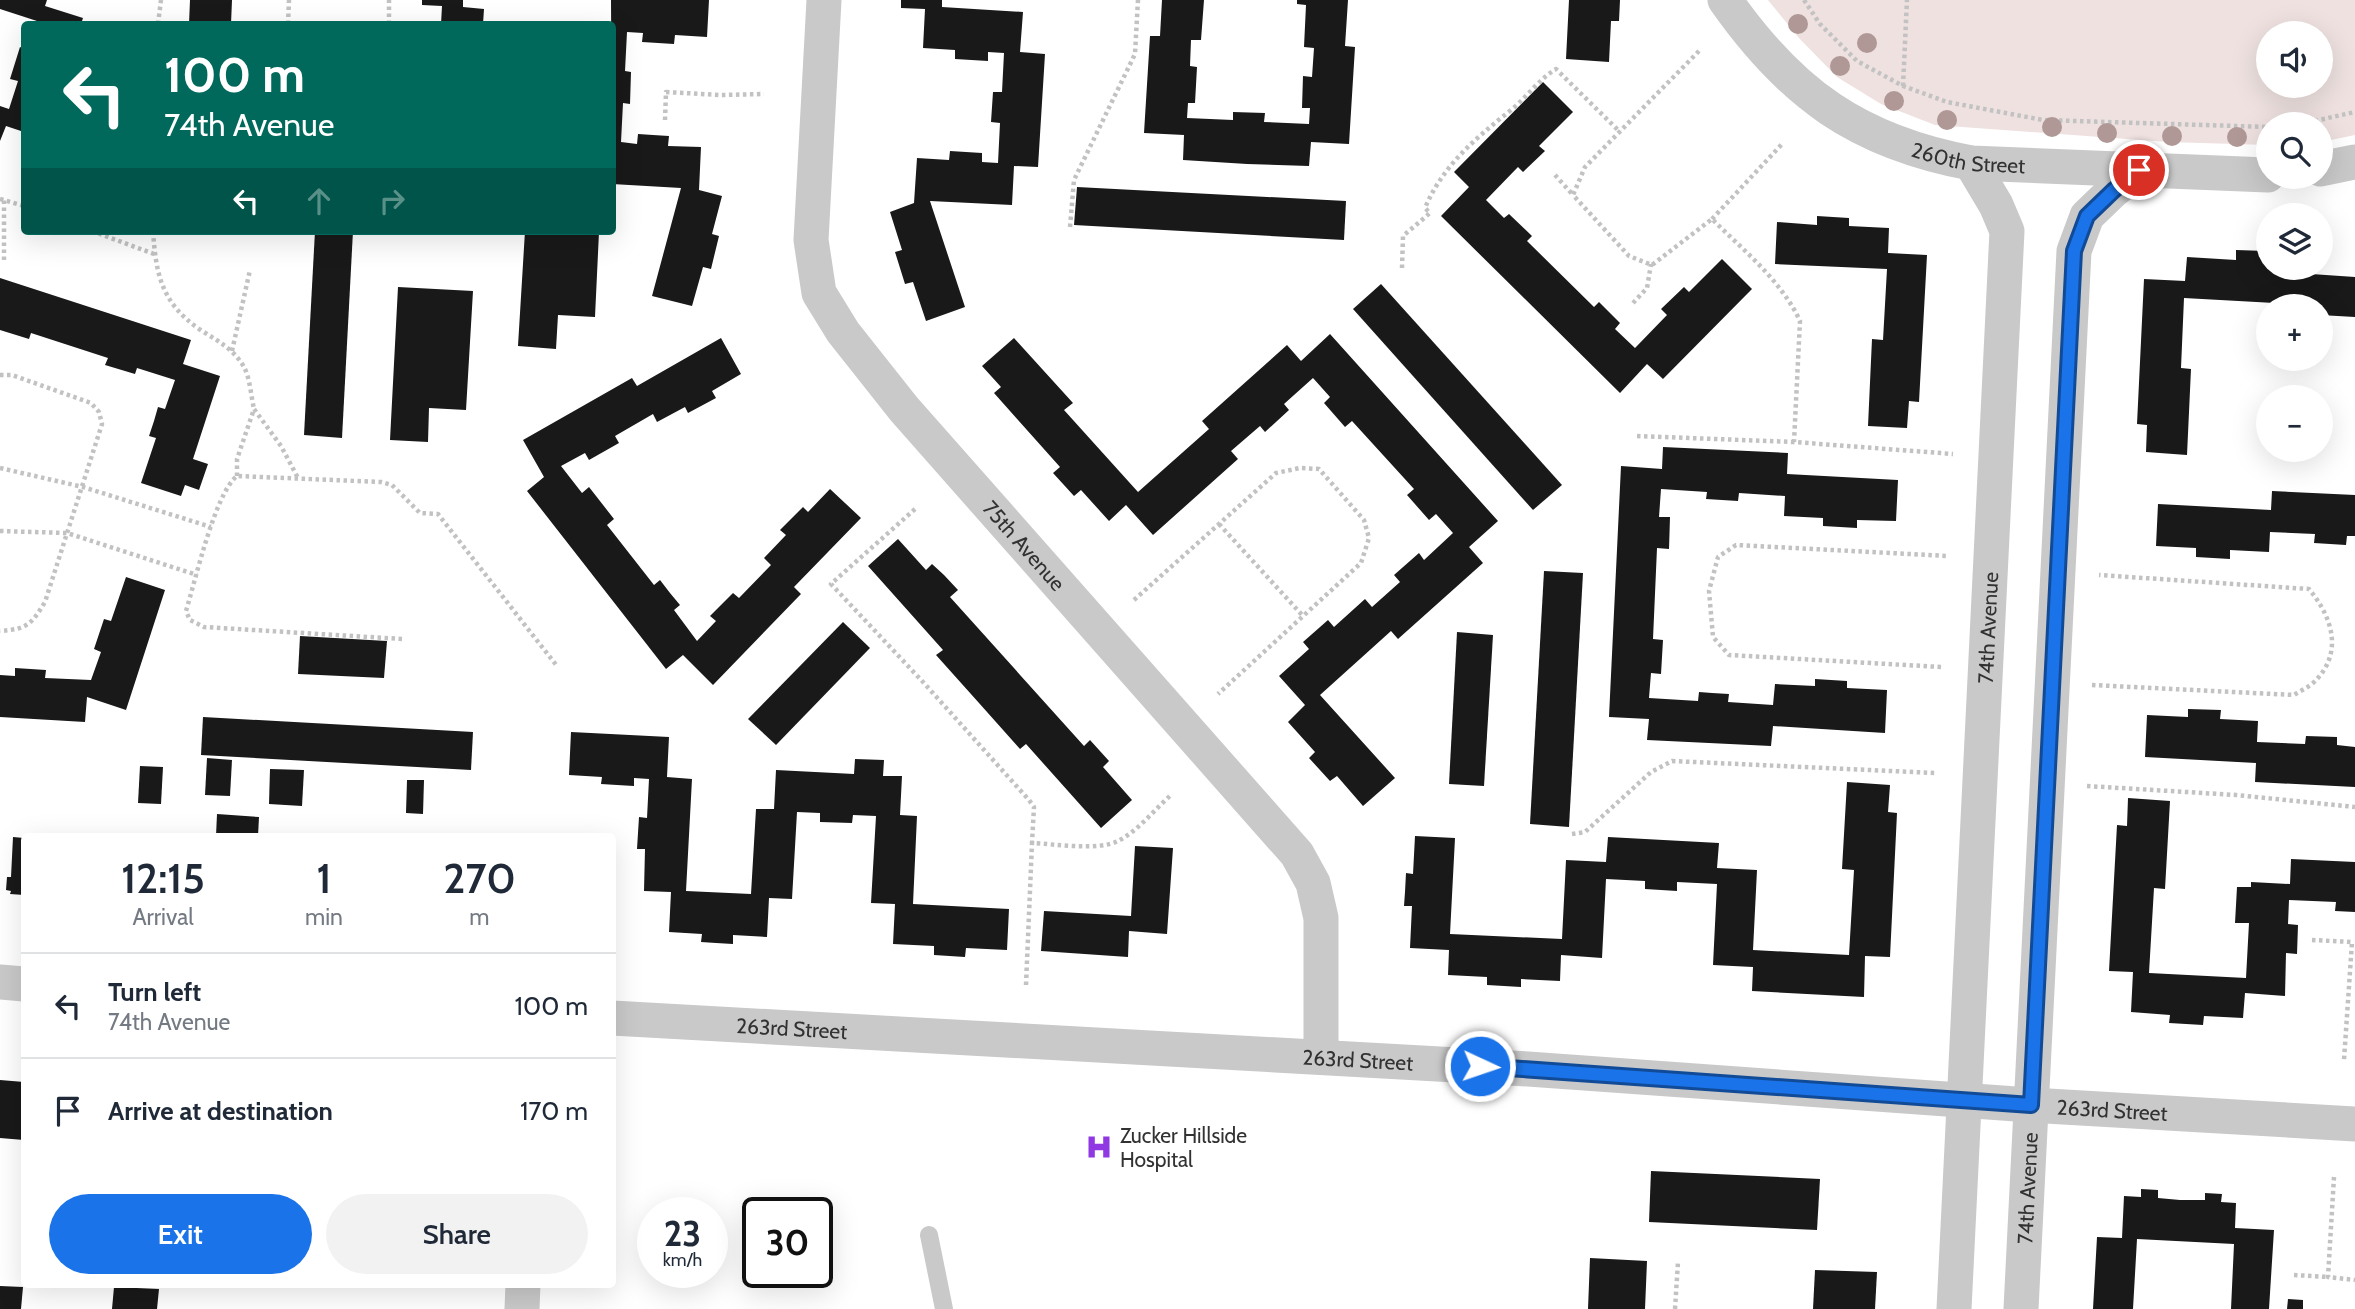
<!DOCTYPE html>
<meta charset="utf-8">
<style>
body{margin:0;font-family:Cabin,sans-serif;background:#f2f2f3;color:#1f2937;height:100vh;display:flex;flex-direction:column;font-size:26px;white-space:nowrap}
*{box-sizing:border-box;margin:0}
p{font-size:23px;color:#747a83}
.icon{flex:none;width:38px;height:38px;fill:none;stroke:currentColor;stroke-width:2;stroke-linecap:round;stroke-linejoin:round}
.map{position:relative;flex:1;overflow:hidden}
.drawer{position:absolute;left:21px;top:833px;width:595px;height:455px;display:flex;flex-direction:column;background:#fff;border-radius:7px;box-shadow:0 7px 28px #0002}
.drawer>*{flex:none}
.hud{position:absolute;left:21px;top:21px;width:595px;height:214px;border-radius:7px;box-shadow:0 7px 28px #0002;background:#00695c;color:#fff;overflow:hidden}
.buttons{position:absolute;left:2256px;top:21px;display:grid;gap:14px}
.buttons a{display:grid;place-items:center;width:77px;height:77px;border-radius:50%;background:#fff;box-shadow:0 7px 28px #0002;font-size:35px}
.speed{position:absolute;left:637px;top:1197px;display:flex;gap:14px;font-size:35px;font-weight:700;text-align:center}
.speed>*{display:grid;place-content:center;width:91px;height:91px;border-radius:50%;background:#fff;box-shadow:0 7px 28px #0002;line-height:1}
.speed small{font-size:18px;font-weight:400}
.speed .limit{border:4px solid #111;border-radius:10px;background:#fff;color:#111}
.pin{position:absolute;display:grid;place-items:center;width:60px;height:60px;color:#fff;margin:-30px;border:4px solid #fff;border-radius:50%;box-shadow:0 2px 7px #0007}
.me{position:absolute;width:77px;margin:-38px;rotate:93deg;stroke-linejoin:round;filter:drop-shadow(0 0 5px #0008)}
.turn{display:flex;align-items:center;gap:24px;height:147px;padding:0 28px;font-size:32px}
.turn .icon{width:91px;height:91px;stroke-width:2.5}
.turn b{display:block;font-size:49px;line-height:60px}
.lanes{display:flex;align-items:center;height:66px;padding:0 28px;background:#0003;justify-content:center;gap:35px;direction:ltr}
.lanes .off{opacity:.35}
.eta{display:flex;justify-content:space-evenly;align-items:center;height:119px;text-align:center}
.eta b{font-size:42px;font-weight:600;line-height:49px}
.action{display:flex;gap:14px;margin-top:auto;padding:14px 28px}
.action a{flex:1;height:80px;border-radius:42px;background:#1a73e8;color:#fff;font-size:28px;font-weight:600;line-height:80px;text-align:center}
.action a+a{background:#f2f2f3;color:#1f2937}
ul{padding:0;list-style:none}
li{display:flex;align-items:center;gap:21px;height:105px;padding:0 28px;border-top:2px solid #e0e1e3}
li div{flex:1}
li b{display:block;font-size:26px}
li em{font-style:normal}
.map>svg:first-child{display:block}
</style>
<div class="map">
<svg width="2355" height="1309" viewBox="0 0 2355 1309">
<rect width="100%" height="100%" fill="#fff"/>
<path fill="#eee1e0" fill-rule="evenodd" d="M 1768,0 L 2355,0 L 2355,135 L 2321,142 L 2320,124 L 2268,124 L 2268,145 L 2168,142 L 1935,125 L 1881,104 L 1837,77 L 1799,38 ZM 2268,33 L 2320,33 L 2320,86 L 2268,86 Z"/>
<g fill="#191919">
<polygon points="0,0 47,0 45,6 83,18 81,24 36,24 37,21 0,9"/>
<polygon points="190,0 232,0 231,24 189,24"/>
<polygon points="422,0 463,0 463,7 484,9 483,24 441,24 442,6 422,5"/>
<polygon points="611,0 709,0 707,37 675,35 674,44 642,42 643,33 627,32 625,71 631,72 630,104 623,103 621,142 637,144 638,134 653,135 669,136 668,146 701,147 699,190 722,196 712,234 719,236 711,269 703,267 692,306 652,296 681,188 612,184"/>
<polygon points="901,0 942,0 942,7 1023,12 1020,52 1045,54 1038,167 1014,166 1012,205 930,201 965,307 926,321 913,282 905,284 895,252 902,250 890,212 914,203 917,158 949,160 950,151 982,153 982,162 998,163 1000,123 991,122 993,92 1002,92 1004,53 988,52 988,61 955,59 955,50 923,48 925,9 901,8"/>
<polygon points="1162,0 1204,0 1201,40 1191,40 1190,66 1197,67 1195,103 1188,103 1187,118 1233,120 1233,112 1265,113 1264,122 1309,124 1310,108 1302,108 1303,76 1312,77 1314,48 1304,47 1306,5 1297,4 1297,0 1348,0 1345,46 1355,47 1349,144 1311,142 1309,166 1247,164 1183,160 1184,135 1144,133 1150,36 1160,36"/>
<polygon points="1569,0 1620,0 1619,21 1611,21 1609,62 1566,59"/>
<polygon points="20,47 24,49 24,132 6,126 0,141 0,106 9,109 18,81 10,79"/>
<polygon points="1543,82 1573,112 1539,146 1545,151 1523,172 1518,167 1486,200 1504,218 1509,214 1532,236 1527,241 1594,307 1599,302 1620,323 1615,329 1635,348 1667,315 1661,309 1684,287 1689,292 1722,259 1752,289 1663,379 1647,364 1620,393 1441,216 1469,187 1454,172"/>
<polygon points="1077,187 1346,201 1344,240 1074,225"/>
<polygon points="1817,216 1849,218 1849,226 1889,228 1888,253 1927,255 1919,402 1909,401 1907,428 1868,426 1872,339 1883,340 1887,269 1775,264 1777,222 1817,225"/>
<polygon points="315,231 353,231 342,438 304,435"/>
<polygon points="525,231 599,232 595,317 558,315 556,349 518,346"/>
<polygon points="2236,250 2266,251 2265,261 2268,261 2268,268 2312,268 2311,274 2355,277 2355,317 2320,315 2320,306 2310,305 2184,298 2181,368 2191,369 2187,455 2146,452 2147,425 2137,424 2144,279 2185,281 2187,257 2236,260"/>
<polygon points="0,278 191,340 183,364 220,376 193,459 208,464 199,490 185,485 181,496 141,483 156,438 149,436 154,421 158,407 165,409 175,380 137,368 135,374 105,365 108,358 31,333 29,339 0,330"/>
<polygon points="1381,284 1562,485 1533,510 1353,309"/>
<polygon points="398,287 473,291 466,410 429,408 428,442 390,440"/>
<polygon points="1330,334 1498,521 1469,547 1483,563 1398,639 1391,631 1320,695 1395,778 1363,806 1337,776 1330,781 1309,758 1315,752 1288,722 1305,705 1279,676 1309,649 1303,642 1328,620 1334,627 1365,599 1372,607 1400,582 1394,575 1419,553 1424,560 1453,533 1436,514 1429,520 1407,495 1414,489 1352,421 1345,427 1324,403 1330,397 1313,378 1284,404 1289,410 1265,432 1260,426 1231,451 1238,459 1153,535 1126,505 1109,521 1081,490 1074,496 1053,473 1060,467 994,393 1001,387 982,366 1014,338 1073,403 1064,410 1138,492 1209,429 1202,421 1287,345 1301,361"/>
<polygon points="721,338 741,374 712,391 716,398 688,413 685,407 657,422 653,414 615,436 619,443 589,460 585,453 561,466 582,493 589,487 614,519 607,525 654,585 660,580 670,593 680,605 674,610 697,641 716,621 710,616 733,593 739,598 771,565 764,558 786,535 780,530 803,507 808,512 830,489 861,518 794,587 801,594 713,685 683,655 666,669 527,491 544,477 523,440 632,378 637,386"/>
<polygon points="1663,447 1788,453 1787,474 1898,480 1896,521 1857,520 1857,528 1823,526 1823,518 1784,516 1785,496 1739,493 1738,501 1706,499 1707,492 1661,489 1659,517 1670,517 1669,549 1657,548 1653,639 1663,640 1661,674 1651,673 1649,698 1698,701 1699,692 1712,693 1729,694 1728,702 1773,705 1775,684 1815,686 1815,679 1847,681 1847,688 1887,690 1885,733 1773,726 1771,746 1647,740 1649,719 1609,717 1621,466 1662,469"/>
<polygon points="2272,491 2355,495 2355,536 2347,536 2346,545 2314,543 2315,534 2270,532 2269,552 2230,550 2230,559 2196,557 2196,548 2156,546 2158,504 2271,510"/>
<polygon points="898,539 926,570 932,564 944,575 958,590 950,597 1084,746 1090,740 1109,761 1103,767 1132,800 1101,828 1026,744 1020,749 979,703 936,655 943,650 868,566"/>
<polygon points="1544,571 1583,573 1569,827 1530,824"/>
<polygon points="126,577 165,590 126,710 87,697 85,722 0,717 0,675 15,676 15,668 46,670 45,678 91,680 101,652 94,649 104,619 111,621"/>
<polygon points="843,622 870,648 776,745 748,719"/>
<polygon points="1457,632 1493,635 1484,786 1449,784"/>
<polygon points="300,636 387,641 384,678 298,674"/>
<polygon points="2188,709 2221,710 2220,719 2258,721 2257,742 2305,744 2306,736 2337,737 2337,745 2355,747 2355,787 2255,782 2256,763 2145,757 2147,715 2188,717"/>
<polygon points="203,717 473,732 471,770 201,755"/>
<polygon points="571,732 669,737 667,777 692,779 686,891 751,894 756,809 774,809 776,770 854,774 855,759 884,760 883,776 902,776 900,815 917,816 913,904 1009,909 1007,950 966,948 965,957 934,955 934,946 893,944 895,904 871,903 876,816 853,815 852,823 820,822 820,813 797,812 792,899 769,898 767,937 733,935 733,944 716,943 701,942 702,934 669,932 671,892 644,891 645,849 637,849 639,817 647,818 649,779 634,778 634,786 617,785 601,784 602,777 569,775"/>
<polygon points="207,758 232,760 230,796 205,795"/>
<polygon points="140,766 163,767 161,804 138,803"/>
<polygon points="270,769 304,770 302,806 269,804"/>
<polygon points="407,780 424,780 423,814 406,813"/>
<polygon points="1847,782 1890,785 1888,812 1897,813 1890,957 1865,956 1864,997 1752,991 1753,967 1713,965 1717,884 1677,882 1677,891 1645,889 1645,881 1606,879 1602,958 1561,955 1560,981 1521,979 1521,987 1487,985 1487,977 1448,975 1449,950 1410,948 1412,906 1404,906 1405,892 1406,873 1413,874 1415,836 1455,838 1450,934 1562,939 1566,860 1606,862 1608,837 1719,843 1717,868 1757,870 1753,950 1849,955 1854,870 1842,869"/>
<polygon points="2128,798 2170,801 2165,889 2154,888 2149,973 2246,978 2249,923 2235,923 2237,887 2251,887 2251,882 2290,884 2291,859 2355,862 2355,912 2335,911 2336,902 2289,900 2288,924 2298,925 2297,954 2286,953 2285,996 2245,993 2243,1018 2204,1016 2203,1025 2169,1023 2170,1015 2131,1012 2133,972 2109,971 2117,825 2127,826"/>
<polygon points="217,814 259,817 258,836 216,836"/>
<polygon points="13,837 24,838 24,895 10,894 11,891 6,890 7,877 11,877"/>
<polygon points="1135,846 1173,848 1167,934 1129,931 1128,957 1041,951 1044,911 1131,916"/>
<polygon points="0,1080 24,1082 24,1140 0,1138"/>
<polygon points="1651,1171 1820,1179 1817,1230 1649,1222"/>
<polygon points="2141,1189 2158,1190 2158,1198 2180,1200 2205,1200 2205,1193 2222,1194 2221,1202 2236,1203 2235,1228 2274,1230 2269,1309 2231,1309 2234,1244 2137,1239 2133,1309 2093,1309 2097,1237 2122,1238 2124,1196 2141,1197"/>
<polygon points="1590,1258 1647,1261 1645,1309 1588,1309"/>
<polygon points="1815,1270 1877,1272 1875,1309 1813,1309"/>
<polygon points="234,1284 259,1284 258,1288 234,1287"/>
<polygon points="0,1286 23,1287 21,1309 0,1309"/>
<polygon points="114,1287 159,1289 157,1309 112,1309"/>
<polygon points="2288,1299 2303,1300 2303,1309 2287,1309"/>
</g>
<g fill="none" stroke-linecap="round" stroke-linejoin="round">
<g stroke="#c2c2c2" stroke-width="4.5" stroke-dasharray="3.5 3.5" stroke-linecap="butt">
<polyline points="1804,0 1820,24 1857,61 1903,86 1947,102 2043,120 2268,127"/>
<polyline points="158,24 161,0"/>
<polyline points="288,24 289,0"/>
<polyline points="389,24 389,0"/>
<path d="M 1699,51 L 1585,167 L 1573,195 L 1629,256 L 1652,265 L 1712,219 C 1743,250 1781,280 1800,321 L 1794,442 L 1953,454"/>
<polyline points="1903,86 1907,0"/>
<polyline points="665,120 666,92 720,95 764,94"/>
<polyline points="2301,124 2355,112"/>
<polyline points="1555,175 1573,195"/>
<polyline points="0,199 24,206"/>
<polyline points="1712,219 1783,143"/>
<polyline points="1070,227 1074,180 1135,54 1138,0"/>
<polyline points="92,231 154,254"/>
<path d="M 153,231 C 156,274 161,302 199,329 C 216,340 233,348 244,367 C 250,378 251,396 254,409"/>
<polyline points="4,260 4,200"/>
<path d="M 1402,268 L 1403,236 L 1430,213 L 1425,208 C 1443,165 1476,138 1511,110 C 1527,97 1538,80 1556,69 L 1620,132"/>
<polyline points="1633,303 1647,288 1651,264"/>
<polyline points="232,351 250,270"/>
<path d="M 0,375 L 12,375 L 91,403 L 99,412 L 102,424 L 45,602 C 31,625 27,629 0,631"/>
<polyline points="1637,436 1794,442"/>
<polyline points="0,468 83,487 211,527"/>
<polyline points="237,476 237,459 254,409 281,446 298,478"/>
<polyline points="915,509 831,584 923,682 1029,800 1034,807 1032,843"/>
<polyline points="1219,524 1303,616"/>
<polyline points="0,531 67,533 197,575"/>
<polyline points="1134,600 1276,473 1300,468 1319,469 1364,520 1369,538 1361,563 1218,694"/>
<path d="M 402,639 L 204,627 L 190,620 L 186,611 C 195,582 215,493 237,476 L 381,482 L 392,485 L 420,513 L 438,514 L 557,666"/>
<polyline points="1941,667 1729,655 1713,637 1709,591 1718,557 1736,545 1948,556"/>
<path d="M 2092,685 L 2294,695 C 2300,691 2307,688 2313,683 C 2344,654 2333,618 2309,589 L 2099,575"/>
<polyline points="2087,786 2236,795 2355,807"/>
<polyline points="1572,834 1585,832 1651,772 1672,761 1935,773"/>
<polyline points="2312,940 2352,942 2344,1060"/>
<path d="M 1026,985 L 1032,843 C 1055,844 1098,851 1118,841 C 1138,831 1155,809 1172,794"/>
<polyline points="2334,1177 2328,1277 2355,1280"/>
<polyline points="2294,1275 2328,1277"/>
<polyline points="1675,1309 1678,1262"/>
</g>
<polyline stroke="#c9c9c9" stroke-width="18" points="929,1235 944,1309"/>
<g stroke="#c9c9c9" stroke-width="35">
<path id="s1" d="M 824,0 L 811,240 L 819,293 L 843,332 L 904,409 L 1297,854 L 1313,883 L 1321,918 L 1321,1056"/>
<path id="s2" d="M 1725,0 C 1791,94 1858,142 1971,163 L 2268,175"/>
<polyline points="2320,169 2355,162"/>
<polyline points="0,982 24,984"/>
<path id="s3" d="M 612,1018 L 1528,1069 L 2030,1105 L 2355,1124"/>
<polyline points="522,1309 523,1284"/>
<path id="s4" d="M 1954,1309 L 2007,231 L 1996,205 L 1971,163"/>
<path id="s5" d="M 2021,1309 L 2074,251 L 2087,216 L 2114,190 L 2139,170"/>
</g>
</g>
<g fill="#af9895">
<circle cx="1798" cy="24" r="10"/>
<circle cx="1867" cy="43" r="10"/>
<circle cx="1840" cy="66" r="10"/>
<circle cx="1894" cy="101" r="10"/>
<circle cx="1947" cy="120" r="10"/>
<circle cx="2052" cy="127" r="10"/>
<circle cx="2107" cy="133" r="10"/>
<circle cx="2172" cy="136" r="10"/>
<circle cx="2237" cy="137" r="10"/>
</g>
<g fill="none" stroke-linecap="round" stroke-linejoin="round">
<g stroke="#114b97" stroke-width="18">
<polyline id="route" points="1480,1066 2031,1105 2074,251 2087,216 2114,190 2139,170"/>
</g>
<use href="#route" stroke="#1a73e8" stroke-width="12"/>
</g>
<defs>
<g id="hospital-bare" transform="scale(2.1)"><path d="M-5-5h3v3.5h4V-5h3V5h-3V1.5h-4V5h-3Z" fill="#9039e3" stroke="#fff" stroke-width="2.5" paint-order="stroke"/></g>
</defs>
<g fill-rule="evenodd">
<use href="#hospital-bare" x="1099" y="1147"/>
</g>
<g text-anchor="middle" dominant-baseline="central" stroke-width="7" stroke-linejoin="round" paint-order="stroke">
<g font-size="21" fill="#323232" stroke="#fff">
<text stroke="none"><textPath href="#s2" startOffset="301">260th Street</textPath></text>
<text stroke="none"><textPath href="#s1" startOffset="620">75th Avenue</textPath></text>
<text stroke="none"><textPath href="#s4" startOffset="682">74th Avenue</textPath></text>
<text stroke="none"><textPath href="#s3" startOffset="180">263rd Street</textPath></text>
<text stroke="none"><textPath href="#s3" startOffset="747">263rd Street</textPath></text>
<text stroke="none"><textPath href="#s3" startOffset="1503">263rd Street</textPath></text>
<text stroke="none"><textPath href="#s5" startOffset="121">74th Avenue</textPath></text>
</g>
<g font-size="21" fill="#323232" stroke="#fff" text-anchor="start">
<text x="1120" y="1135">Zucker Hillside<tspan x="1120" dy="24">Hospital</tspan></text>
</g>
</g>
</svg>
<div class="buttons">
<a><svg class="icon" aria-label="sound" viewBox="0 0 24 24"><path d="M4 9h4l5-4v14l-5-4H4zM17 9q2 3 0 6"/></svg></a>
<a><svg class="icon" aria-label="search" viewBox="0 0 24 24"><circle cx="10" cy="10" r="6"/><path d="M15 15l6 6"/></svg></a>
<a><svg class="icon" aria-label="layers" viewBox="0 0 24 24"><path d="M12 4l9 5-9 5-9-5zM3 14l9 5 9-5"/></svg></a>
<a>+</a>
<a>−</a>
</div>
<div class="speed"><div>23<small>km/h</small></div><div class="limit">30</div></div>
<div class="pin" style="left:2139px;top:170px;background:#d93025"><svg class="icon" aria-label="arrive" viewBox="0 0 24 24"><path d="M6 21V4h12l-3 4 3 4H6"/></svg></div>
<svg class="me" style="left:1480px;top:1066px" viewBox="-20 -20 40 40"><circle r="17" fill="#1a73e8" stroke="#fff" stroke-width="3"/><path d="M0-11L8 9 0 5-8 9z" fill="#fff"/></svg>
<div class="hud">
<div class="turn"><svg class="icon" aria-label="left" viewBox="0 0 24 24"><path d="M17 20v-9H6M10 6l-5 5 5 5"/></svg><div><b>100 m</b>74th Avenue</div></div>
<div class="lanes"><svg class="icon" aria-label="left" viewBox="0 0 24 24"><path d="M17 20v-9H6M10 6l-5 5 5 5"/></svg><svg class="icon off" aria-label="ahead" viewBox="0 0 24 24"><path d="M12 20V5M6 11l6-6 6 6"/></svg><svg class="icon off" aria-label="right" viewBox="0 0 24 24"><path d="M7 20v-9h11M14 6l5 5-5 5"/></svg></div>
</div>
<section class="drawer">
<div class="eta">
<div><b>12:15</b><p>Arrival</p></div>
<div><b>1</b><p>min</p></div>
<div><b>270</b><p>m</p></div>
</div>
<ul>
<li><svg class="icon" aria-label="left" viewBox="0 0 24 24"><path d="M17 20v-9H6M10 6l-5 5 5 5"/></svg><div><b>Turn left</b><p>74th Avenue</p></div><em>100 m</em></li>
<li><svg class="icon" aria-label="arrive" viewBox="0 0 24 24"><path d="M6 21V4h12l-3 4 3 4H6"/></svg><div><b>Arrive at destination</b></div><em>170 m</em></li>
</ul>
<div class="action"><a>Exit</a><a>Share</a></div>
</section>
</div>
